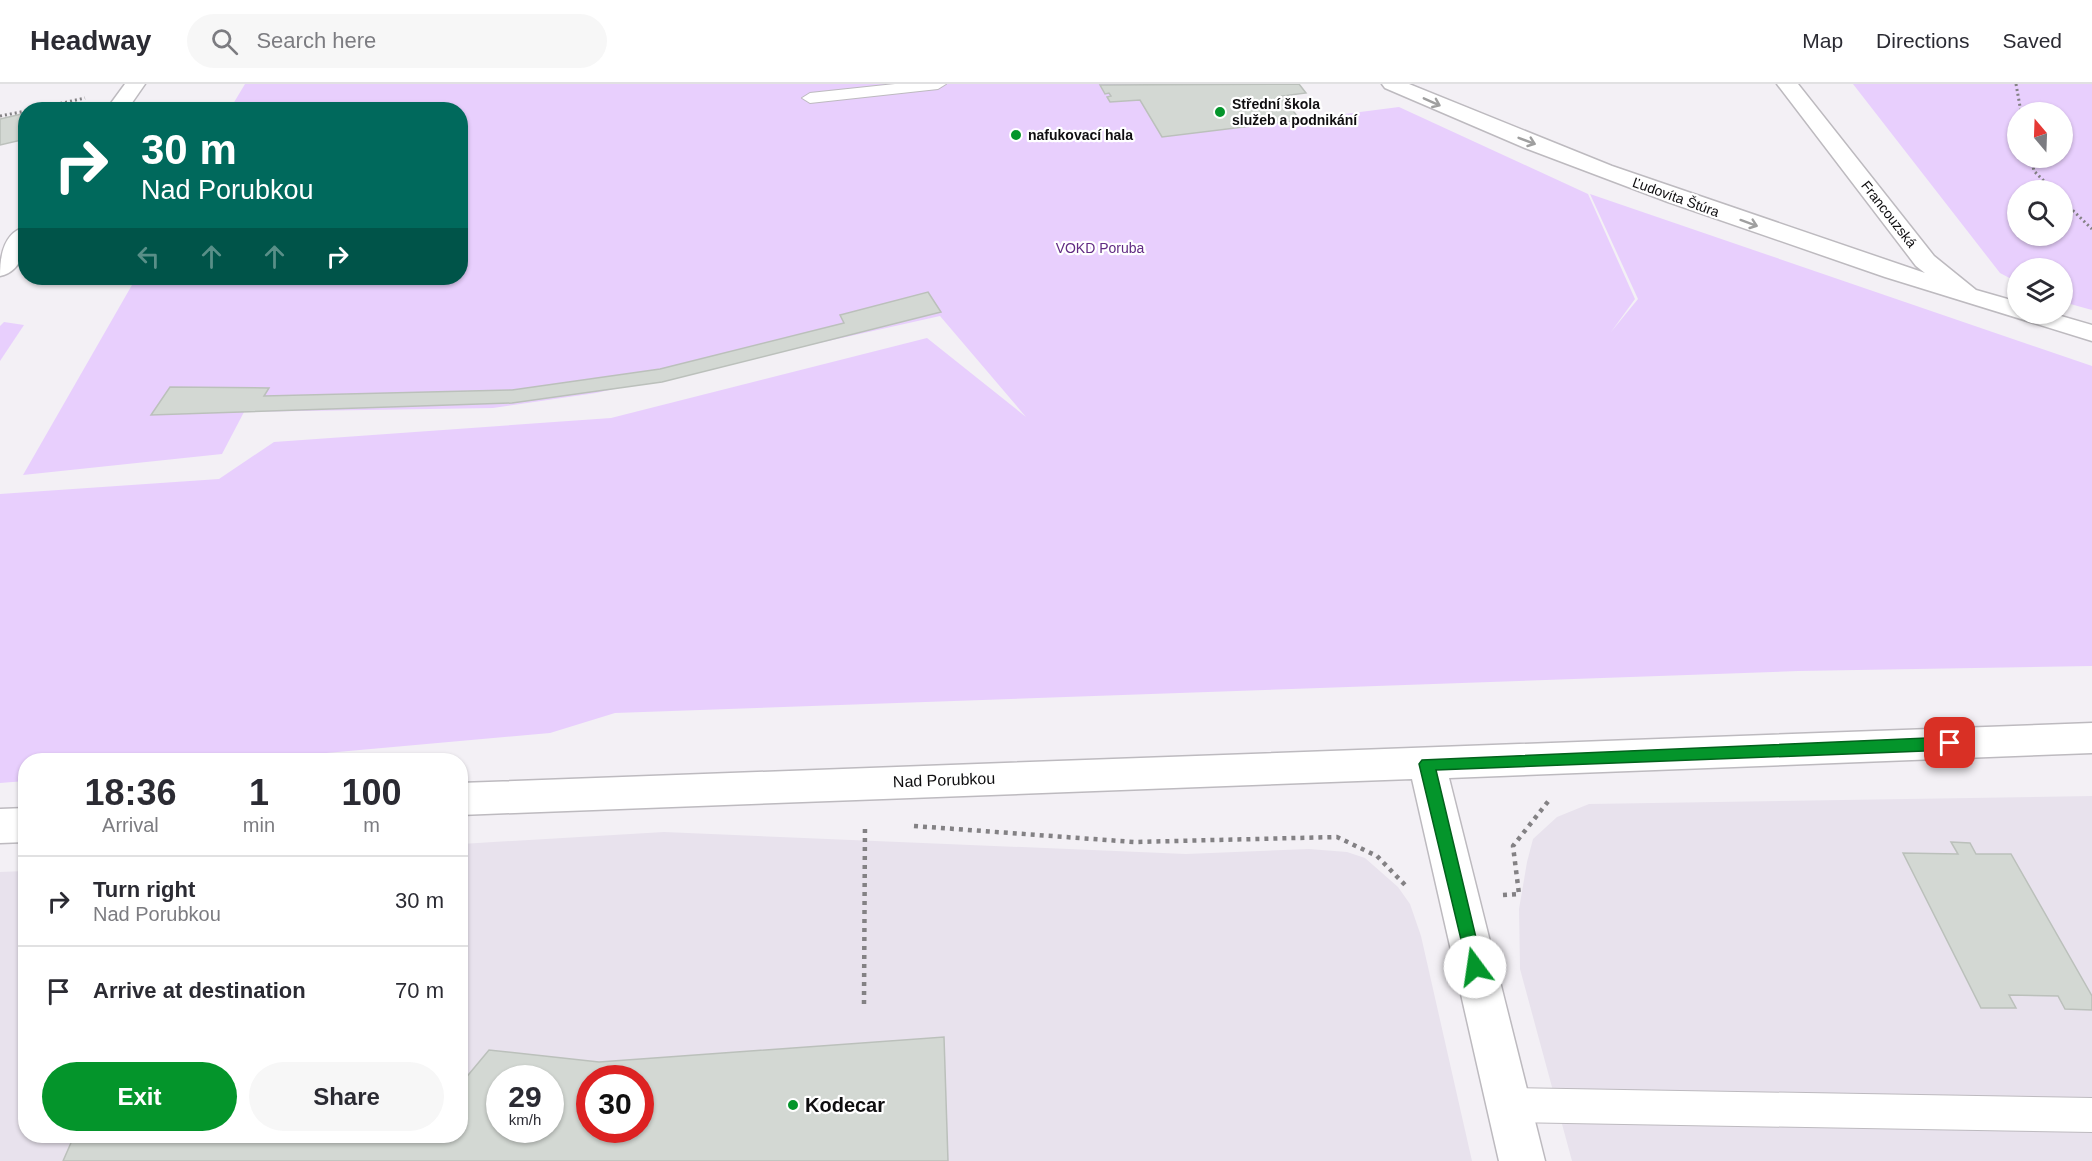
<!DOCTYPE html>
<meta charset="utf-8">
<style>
body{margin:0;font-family:Arial,sans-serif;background:#f7f7f7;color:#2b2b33;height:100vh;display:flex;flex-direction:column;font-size:22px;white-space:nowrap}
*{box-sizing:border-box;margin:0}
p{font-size:20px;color:#7c7c81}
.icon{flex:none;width:33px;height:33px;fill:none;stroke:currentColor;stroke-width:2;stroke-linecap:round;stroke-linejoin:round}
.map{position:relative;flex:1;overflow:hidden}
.drawer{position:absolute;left:18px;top:669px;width:450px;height:390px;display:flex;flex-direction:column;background:#fff;border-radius:24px;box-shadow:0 2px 4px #0004}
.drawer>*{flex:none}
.guide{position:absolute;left:18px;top:18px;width:450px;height:183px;border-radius:24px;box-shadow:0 2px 4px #0004;background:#00695c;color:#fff;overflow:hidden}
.needle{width:39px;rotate:341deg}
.controls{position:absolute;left:2007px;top:18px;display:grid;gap:12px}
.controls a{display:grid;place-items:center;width:66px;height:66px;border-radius:50%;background:#fff;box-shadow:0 2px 4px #0004;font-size:30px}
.speed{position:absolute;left:486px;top:981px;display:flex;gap:12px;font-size:30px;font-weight:700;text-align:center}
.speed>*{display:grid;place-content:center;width:78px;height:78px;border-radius:50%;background:#fff;box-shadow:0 2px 4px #0004;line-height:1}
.speed small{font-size:15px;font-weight:400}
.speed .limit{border:9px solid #d22;background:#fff;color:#111}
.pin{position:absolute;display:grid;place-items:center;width:51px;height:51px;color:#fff;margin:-26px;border-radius:12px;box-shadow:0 3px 9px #0006}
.me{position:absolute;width:66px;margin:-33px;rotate:346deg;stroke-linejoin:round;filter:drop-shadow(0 0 4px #0008)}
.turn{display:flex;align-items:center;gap:21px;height:126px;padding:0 24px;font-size:27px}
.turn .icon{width:78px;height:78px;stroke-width:2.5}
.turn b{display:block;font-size:42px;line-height:51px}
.lanes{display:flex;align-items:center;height:57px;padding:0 24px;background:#0003;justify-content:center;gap:30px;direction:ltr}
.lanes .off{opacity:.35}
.eta{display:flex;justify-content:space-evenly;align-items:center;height:102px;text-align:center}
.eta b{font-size:36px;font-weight:800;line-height:42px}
.cta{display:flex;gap:12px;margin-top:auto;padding:12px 24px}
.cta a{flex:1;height:69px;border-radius:36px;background:#04952b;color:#fff;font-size:24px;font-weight:800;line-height:69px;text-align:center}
.cta a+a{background:#f7f7f7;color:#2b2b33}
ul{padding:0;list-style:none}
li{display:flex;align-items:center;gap:18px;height:90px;padding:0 24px;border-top:2px solid #e1e1e2}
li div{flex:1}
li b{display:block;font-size:22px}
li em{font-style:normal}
header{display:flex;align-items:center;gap:36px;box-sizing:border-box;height:84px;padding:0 30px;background:#fff;border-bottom:2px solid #e1e1e2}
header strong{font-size:28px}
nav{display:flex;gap:33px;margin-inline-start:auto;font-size:21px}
.search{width:420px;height:54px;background:#f7f7f7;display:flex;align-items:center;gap:15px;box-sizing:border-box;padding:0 21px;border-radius:33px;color:#7c7c81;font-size:22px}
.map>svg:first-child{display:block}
</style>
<header>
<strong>Headway</strong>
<div class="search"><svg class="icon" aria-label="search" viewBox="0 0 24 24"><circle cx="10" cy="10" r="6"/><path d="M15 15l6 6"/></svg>Search here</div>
<nav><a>Map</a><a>Directions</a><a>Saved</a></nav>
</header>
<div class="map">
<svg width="2092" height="1077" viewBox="0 0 2092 1077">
<rect width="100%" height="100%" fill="#f3f0f5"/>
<g fill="#e8e2ed" fill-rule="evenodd">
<polygon points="2092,712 2092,1077 1572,1077 1520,885 1519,825 1527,778 1533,755 1557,733 1589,720"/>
<path d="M 664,748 L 1186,770 L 1309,765 L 1347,768 L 1365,774 L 1398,803 L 1410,820 L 1421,852 L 1472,1077 L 0,1077 L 0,788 L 25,787 L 26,1052 L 460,1052 L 461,760 ZM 500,994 L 550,994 L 550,1046 L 500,1046 ZM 590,994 L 640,994 L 640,1046 L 590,1046 Z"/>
</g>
<g fill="#e8cffd" fill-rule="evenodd">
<polygon points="245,0 1299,0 1304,9 1280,12 1298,36 1399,23 1588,110 1635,215 1611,248 1638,215 1590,110 2092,282 2092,582 1798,587 615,629 550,649 248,676 26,676 25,697 0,699 0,410 219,395 274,358 611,334 927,254 1026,333 940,232 596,309 493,324 244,328 222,370 23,391 136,194 460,194 460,26 230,25"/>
<path d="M 1853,0 L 2092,0 L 2092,226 L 2063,218 L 2062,184 L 2018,184 L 2017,198 L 2000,189 ZM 2018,28 L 2062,28 L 2062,74 L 2018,74 ZM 2018,106 L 2062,106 L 2062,152 L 2018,152 Z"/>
<polygon points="4,238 24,241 0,277 0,242"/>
</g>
<g fill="#d3d8d3" stroke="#bbc0bb" stroke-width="1.5" fill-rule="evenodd">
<polygon points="1299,0 1306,9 1282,12 1300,36 1162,53 1140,16 1110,18 1107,13 1111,12 1109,9 1105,10 1100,1"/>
<polygon points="26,29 26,55 0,61 0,35"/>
<polygon points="928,208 941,228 662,298 512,319 151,331 170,303 269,304 264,312 512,306 660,285 844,239 840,231"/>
<polygon points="1951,758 1970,759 1976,770 2011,770 2092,912 2092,926 2065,925 2058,912 2009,911 2016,924 1981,924 1903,769 1958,770"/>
<path d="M 944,953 L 948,1077 L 63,1077 L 74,1052 L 460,1052 L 460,997 L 464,996 L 489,966 L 599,978 ZM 500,994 L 550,994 L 550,1046 L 500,1046 ZM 590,994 L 640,994 L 640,1046 L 590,1046 Z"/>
</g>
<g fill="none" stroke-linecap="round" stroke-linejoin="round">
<g stroke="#bdbabf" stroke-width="2">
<g id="lane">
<polygon points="895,0 946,0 938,5 810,19 802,14 810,9"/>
<polygon points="1509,1004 2092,1014 2092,1048 1509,1038 1497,1033 1492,1021 1497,1009"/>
</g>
</g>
<g stroke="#bdbabf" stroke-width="3">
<g id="street">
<polygon points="125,0 145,0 127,26 106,26"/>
<polygon points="1382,0 1409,0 1612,82 1925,189 1916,182 1777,0 1798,0 1934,172 1976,206 2018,218 2018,230 2054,230 2092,241 2092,257 1885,193 1668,118 1525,64 1385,4"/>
<path d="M 26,143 C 26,163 23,187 0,192 C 0,173 3,148 26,143 Z"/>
<polygon points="2092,639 2092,669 1449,694 1545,1077 1499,1077 1412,695 460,731 460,699"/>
<polygon points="26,724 26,758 0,759 0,725"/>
</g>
</g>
<g stroke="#838184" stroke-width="3" stroke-dasharray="2 3" stroke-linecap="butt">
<polyline points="2016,0 2021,28"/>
<polyline points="31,26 85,14"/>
<polyline points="0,32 26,27"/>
<polyline points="2031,74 2034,87 2053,106"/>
<polyline points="2062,116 2092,145"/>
</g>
<g stroke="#838184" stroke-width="4.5" stroke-dasharray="4 5" stroke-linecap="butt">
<polyline points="914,742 1134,758 1337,753 1377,772 1408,804"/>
<polyline points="1503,811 1519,810 1513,762 1550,715"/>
<polyline points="864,920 865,740"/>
</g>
<use href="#lane" fill="#fff" fill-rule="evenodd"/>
<use href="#street" fill="#fff" fill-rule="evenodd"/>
</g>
<defs><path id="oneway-shaft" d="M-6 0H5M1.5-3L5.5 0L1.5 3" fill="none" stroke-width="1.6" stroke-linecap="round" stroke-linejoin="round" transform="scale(1.5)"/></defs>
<g stroke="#9f9f9f">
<use href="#oneway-shaft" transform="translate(1432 18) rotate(24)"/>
<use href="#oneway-shaft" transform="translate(1527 57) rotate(21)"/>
<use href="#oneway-shaft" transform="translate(1749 139) rotate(20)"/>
</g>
<polygon fill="#04952b" stroke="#03611c" stroke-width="1.5" points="1950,653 1957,659 1950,666 1436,686 1483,883 1481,889 1475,891 1469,889 1419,680 1422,676"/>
<g fill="#04952b" stroke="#fff" stroke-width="2">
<circle cx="1220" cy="28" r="6"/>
<circle cx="1016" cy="51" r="6"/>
<circle cx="793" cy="1021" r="6"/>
</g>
<g text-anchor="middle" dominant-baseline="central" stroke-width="4.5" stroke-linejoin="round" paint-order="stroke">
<g font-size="14" font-weight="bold" fill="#0f0e10" stroke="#fff" text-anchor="start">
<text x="1232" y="20">Střední škola<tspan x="1232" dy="16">služeb a podnikání</tspan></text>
<text x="1028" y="51">nafukovací hala</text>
</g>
<g font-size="14" fill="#0f0e10" stroke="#fff">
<text transform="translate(1676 113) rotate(20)">Ľudovíta Štúra</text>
<text transform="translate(1889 130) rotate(52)">Francouzská</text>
</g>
<g font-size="14" fill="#612b83" stroke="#fff">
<text x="1100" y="164">VOKD Poruba</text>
</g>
<g font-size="16" fill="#0f0e10" stroke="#fff">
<text transform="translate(944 696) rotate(-2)">Nad Porubkou</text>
</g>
<g font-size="20" font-weight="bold" fill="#0f0e10" stroke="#fff" text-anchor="start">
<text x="805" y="1021">Kodecar</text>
</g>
</g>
</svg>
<div class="controls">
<a><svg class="needle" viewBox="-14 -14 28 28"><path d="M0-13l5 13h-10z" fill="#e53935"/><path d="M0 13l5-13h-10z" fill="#7c7c81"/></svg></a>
<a><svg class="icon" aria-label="search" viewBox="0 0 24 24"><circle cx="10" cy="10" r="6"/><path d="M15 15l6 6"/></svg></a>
<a><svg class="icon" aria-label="layers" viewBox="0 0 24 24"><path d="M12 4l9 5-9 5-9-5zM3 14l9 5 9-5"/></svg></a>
</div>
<div class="speed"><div>29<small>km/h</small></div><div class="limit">30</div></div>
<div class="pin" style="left:1950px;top:659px;background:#d93025"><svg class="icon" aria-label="arrive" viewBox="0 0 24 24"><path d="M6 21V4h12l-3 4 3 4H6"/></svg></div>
<svg class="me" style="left:1475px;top:883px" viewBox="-20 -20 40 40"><circle r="19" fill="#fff"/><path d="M0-13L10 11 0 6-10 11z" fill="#04952b"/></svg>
<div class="guide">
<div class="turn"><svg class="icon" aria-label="right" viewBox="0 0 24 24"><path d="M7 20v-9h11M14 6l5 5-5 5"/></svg><div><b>30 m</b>Nad Porubkou</div></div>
<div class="lanes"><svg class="icon off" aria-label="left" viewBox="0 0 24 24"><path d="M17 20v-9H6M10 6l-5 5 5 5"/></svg><svg class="icon off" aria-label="ahead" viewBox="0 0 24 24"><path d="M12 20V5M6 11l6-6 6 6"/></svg><svg class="icon off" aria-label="ahead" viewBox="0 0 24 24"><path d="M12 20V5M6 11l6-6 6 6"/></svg><svg class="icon" aria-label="right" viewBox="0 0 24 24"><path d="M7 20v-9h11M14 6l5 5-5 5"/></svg></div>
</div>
<section class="drawer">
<div class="eta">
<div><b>18:36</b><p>Arrival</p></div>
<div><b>1</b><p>min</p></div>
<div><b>100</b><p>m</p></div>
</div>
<ul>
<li><svg class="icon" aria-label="right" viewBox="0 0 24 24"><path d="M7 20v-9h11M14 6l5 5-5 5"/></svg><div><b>Turn right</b><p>Nad Porubkou</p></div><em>30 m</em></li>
<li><svg class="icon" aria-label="arrive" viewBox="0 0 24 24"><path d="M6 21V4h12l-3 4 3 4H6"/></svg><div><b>Arrive at destination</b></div><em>70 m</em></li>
</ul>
<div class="cta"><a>Exit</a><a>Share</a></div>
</section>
</div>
